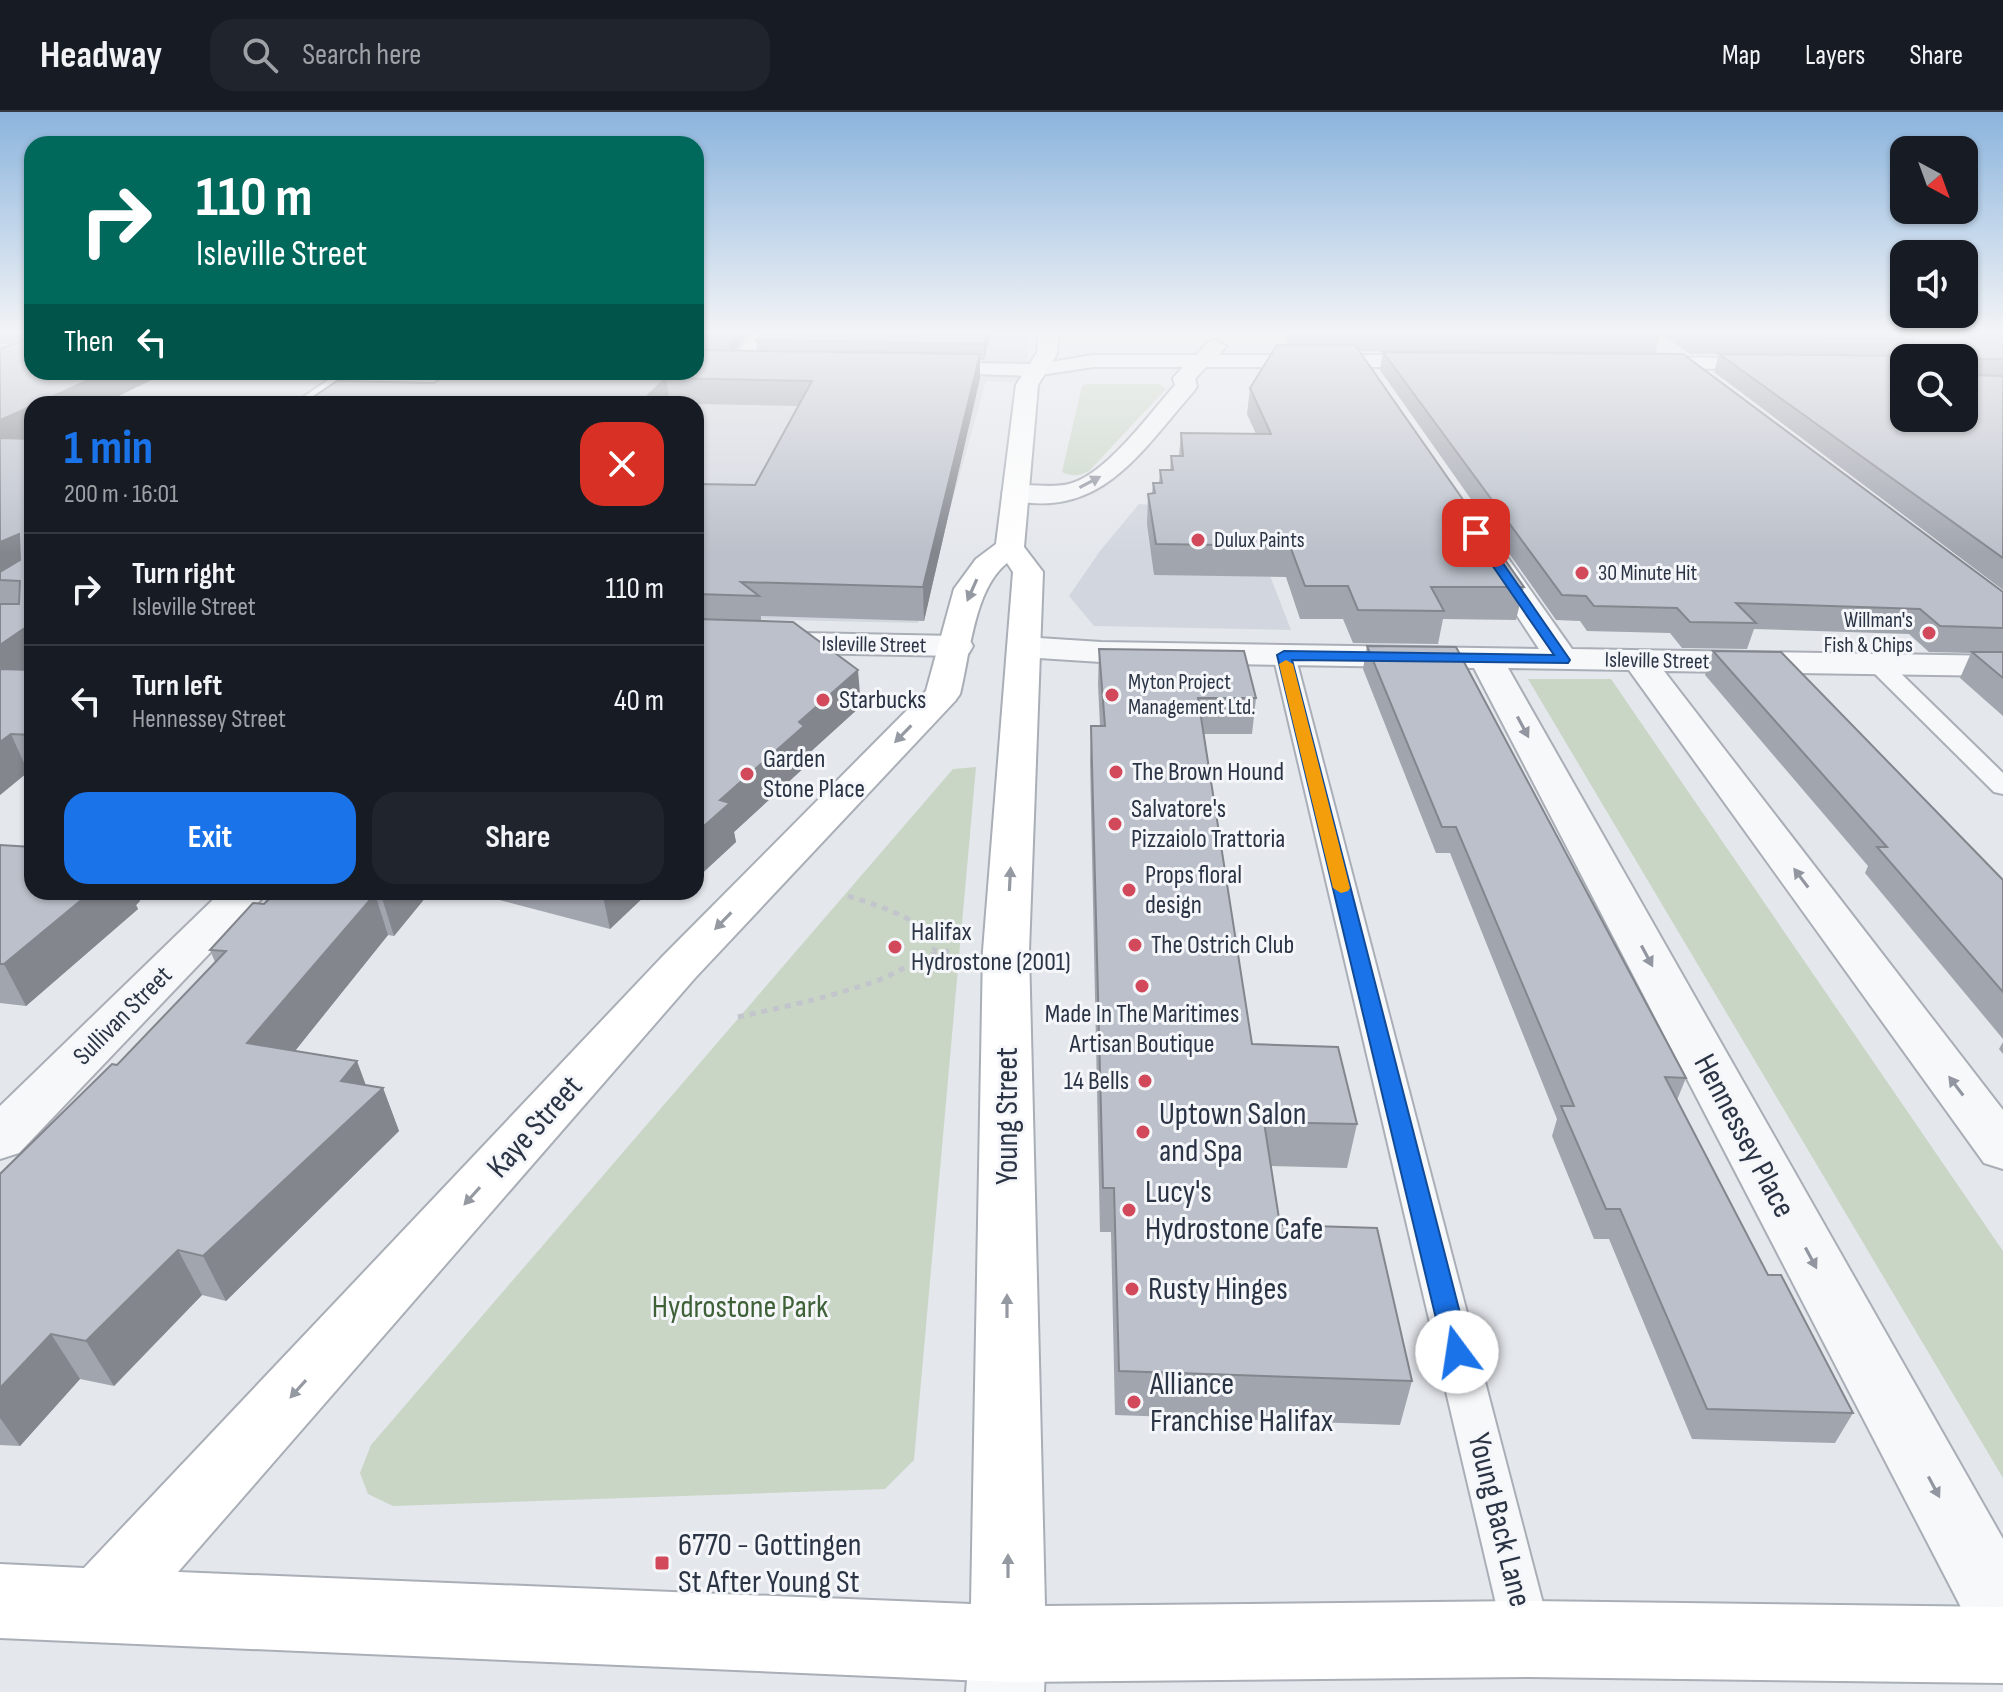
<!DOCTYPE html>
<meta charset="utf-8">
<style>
body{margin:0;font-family:"Sofia Sans Condensed",sans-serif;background:#20242c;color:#f1f3f6;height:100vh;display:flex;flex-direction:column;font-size:30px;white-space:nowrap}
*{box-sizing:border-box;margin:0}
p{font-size:26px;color:#9ea1a6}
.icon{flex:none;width:44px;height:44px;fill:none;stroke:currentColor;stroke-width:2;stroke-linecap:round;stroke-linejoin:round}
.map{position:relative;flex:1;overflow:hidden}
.sheet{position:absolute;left:24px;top:284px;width:680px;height:504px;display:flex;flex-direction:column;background:#171b24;border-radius:24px;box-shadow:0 2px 6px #0004}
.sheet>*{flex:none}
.guide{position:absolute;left:24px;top:24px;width:680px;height:244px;border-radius:24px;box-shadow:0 2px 6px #0004;background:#00695c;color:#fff;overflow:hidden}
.needle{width:52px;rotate:139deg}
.buttons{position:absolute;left:1890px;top:24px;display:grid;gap:16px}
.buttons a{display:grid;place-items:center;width:88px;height:88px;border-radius:16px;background:#171b24;box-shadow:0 2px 6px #0004;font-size:40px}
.pin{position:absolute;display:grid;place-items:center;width:68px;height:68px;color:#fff;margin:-34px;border-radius:16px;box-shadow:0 4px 12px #0006}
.me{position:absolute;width:88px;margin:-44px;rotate:346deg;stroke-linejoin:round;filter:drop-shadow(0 0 6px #0008)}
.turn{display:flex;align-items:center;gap:28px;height:168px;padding:0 40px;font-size:36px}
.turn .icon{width:104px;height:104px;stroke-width:2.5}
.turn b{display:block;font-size:56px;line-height:68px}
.then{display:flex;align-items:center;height:76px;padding:0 40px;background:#0003;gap:16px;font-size:30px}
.round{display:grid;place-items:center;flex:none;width:84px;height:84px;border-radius:24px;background:#20242c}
.head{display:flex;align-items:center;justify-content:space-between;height:136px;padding:0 40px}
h1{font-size:48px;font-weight:700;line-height:60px;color:#1a73e8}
.button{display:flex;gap:16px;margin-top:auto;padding:16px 40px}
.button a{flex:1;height:92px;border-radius:24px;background:#1a73e8;color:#fff;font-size:32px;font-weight:700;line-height:92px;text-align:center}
.button a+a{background:#20242c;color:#f1f3f6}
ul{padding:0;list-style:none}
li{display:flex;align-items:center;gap:24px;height:112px;padding:0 40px;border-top:2px solid #363941}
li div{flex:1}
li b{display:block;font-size:30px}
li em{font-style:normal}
header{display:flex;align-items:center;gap:48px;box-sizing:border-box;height:112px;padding:0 40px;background:#171b24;border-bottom:2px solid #363941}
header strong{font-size:38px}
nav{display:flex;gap:44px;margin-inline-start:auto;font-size:28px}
.search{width:560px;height:72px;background:#20242c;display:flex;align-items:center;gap:20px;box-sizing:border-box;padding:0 28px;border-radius:24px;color:#9ea1a6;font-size:30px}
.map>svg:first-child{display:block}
</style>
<header>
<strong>Headway</strong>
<div class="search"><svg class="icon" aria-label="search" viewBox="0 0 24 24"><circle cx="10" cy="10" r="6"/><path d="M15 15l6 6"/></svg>Search here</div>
<nav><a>Map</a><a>Layers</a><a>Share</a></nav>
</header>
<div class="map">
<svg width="2003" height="1580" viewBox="0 0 2003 1580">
<rect width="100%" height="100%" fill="#e4e7ec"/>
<g fill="#d2d6de">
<polygon points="696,220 1030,220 1026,271 986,269 918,511 696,506 696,292 57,292 109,260 696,260"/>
<polygon points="1139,392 1246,401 1291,518 1094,514 1069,484 1100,439"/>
</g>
<g fill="#c9d6c5">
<path d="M 1086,272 L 1160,272 L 1166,277 L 1089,359 C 1079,364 1072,365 1062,360 L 1082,274 Z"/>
<polygon points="1528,567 1611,567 2003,1139 2003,1366"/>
<polygon points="976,655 914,1348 885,1377 393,1394 368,1382 360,1361 371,1333 953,657"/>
</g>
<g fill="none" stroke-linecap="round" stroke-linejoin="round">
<g stroke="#a9aeb7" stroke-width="4">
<g id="service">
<polygon points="1284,537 1295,543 1552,1526 1545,1543 1528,1550 1511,1543 1504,1526 1273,543"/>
<polygon points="1878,546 1886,547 2003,661 2003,682 1994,680 1870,557 1867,552"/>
</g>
</g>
<g stroke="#a9aeb7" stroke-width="4">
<g id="minor">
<polygon points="753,220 773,220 744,258 730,258 727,254"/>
<path d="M 1216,228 L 1226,234 L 1219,243 L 1443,243 L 1453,249 L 1443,255 L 1206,255 L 1195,267 L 1197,274 L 1194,279 C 1140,340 1101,410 1006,387 L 1002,381 L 1006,375 C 1026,370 1048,377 1069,372 C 1106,363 1150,301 1175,273 L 1173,266 L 1183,255 L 1093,255 L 1034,264 L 1024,258 L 1027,254 L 1093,243 L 1196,243 L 1209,230 Z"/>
<polygon points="1635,245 1774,246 1784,252 1774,258 1628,255 1625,251 1628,247"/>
<polygon points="340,260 366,260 319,292 293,292"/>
<polygon points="1488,429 1498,432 1572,537 2003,544 2003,564 1664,559 2003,998 2003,1057 1984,1051 1629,558 1508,556 2003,1427 2003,1537 1977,1526 1474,556 1101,550 1023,545 1011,542 1007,535 1011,528 1023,525 1101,530 1539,537 1474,438 1478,432"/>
<polygon points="696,519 957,524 969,527 973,534 969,541 957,544 696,539"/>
<polygon points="221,780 268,780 19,1041 0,1047 0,994"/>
</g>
</g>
<g stroke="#a9aeb7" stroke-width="4">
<g id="tertiary">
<polygon points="918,250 1034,252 1044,258 1034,264 911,260 908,256 911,252"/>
<polygon points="1008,1494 1035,1505 1046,1532 1044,1580 966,1580 970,1532 981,1505"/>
</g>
</g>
<g stroke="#a9aeb7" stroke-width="4">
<path id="secondary" d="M 1039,220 L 1058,220 L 1057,242 L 1038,273 L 1024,435 L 1043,460 L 1029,839 L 1045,1494 L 1528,1489 L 2003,1495 L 2003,1571 L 1528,1565 L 1008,1570 L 0,1526 L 0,1452 L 84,1456 L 661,846 L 926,579 L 954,477 L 976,447 L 996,432 L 1016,273 L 1037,241 ZM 1007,451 L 1013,460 L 983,839 L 971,1492 L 178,1460 L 695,866 L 955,589 L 960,582 C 970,542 974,477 1007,451 Z"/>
</g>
<g stroke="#c2c5cb" stroke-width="5" stroke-dasharray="6 6" stroke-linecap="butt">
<path d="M 848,784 C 880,794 911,804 937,827 L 934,839"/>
<path d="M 738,905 C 784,895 831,885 876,869 C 899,861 928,839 949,839"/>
</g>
<use href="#service" fill="#f7f8fa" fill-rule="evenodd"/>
<use href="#minor" fill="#f7f8fa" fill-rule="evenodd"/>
<use href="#tertiary" fill="#f7f8fa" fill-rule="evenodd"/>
<use href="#secondary" fill="#fff" fill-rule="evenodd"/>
</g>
<g fill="#a1a5ae">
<polygon points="0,220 32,220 32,260 168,260 102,292 32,292 32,326 31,326 30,558 32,558 32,660 28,660 0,683 0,237 12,232 0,232"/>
<polygon points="696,220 744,220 745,226 735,238 757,238 756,228 763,220 991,220 984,248 980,248 980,266 924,509 761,504 761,509 861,594 807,643 808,652 734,720 736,730 696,767 696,372 755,373 798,294 696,292 303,292 434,271 696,260"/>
<polygon points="1659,220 2003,220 2003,478 1714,260 1719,242 1690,242"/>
<polygon points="1287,221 1659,224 1655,242 2003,480 2003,604 1960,566 1971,541 1929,540 1909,522 1754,517 1747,537 1682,536 1670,521 1587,519 1580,509 1556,508 1380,258 1383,240 1505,241 1359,239 1524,475 1516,508 1443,507 1438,532 1353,531 1343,507 1300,507 1286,465 1154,463 1147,412 1148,382 1152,381 1153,371 1159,371 1160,358 1170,358 1171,344 1179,344 1181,321 1256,322 1247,302 1250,276 1286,233"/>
<polygon points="1367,534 1686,966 1677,988 1768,1163 1853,1301 1835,1331 1692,1327 1609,1127 1594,1127 1552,1024 1557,1007 1450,741 1436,741 1363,557"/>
<polygon points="1099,537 1256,586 1252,622 1204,622 1252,932 1357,1012 1347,1056 1270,1054 1280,1113 1412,1269 1400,1313 1115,1303 1111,1120 1100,1120 1090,650 1091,614 1100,614 1098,572"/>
<polygon points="1713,539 2003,768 2003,927 1865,761 1868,754 1705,563"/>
<polygon points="0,733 139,787 140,789 136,793 138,797 26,894 0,891"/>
<polygon points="276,780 430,780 394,824 388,823 295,939 366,973 383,976 399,1019 226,1189 202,1183 114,1274 80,1267 20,1334 0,1333 0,1062 117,953 215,850 210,838 264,792"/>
<polygon points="469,780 649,780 610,817"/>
<polygon points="2003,930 2003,942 1999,937"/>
</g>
<g fill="#83868d">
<polygon points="729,220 744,220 745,226 730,244"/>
<polygon points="987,220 991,220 984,248 984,232"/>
<polygon points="980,242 980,266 924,509 923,475"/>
<polygon points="106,260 168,260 102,292 36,292"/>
<polygon points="666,266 670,292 639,292"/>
<polygon points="32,294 32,326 0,341 0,308"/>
<polygon points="19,422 32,452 0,468 0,430"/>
<polygon points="32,511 32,557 3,578 0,572 0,533"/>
<polygon points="858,558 861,594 807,643 808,652 734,720 736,730 696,767 696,721 720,688 799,610"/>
<polygon points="11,622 28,660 0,683 0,630"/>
<polygon points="91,780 146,780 139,787 140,789 136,793 138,797 26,894 4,852"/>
<polygon points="384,780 430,780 394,824 381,783"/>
<polygon points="602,780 649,780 610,817"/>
<polygon points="375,782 388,823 266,975 247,931"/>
<polygon points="357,949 371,987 383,976 399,1019 226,1189 203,1144"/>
<polygon points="178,1138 202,1183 114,1274 86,1229"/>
<polygon points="51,1222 80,1267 20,1334 0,1306 0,1276"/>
</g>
<g fill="#bbc0ca" stroke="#83868d" stroke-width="2" fill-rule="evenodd">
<polygon points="25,220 32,220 32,260 106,260 36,292 32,292 32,294 0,308 0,237 25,228"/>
<polygon points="696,220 729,220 728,221 696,221"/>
<polygon points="763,220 987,220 984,232 756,228"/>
<polygon points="1288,220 1654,220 1659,224 1287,221"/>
<path d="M 1688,220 L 2003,220 L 2003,247 L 1971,247 L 1968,249 L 1969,263 L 2003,264 L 2003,446 L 1719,242 L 1911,244 L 1914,241 L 1913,227 L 1695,224 ZM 1904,246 L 1964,246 L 1964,306 L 1904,306 Z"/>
<polygon points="1277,233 1355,233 1524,475 1431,475 1444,499 1358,498 1348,474 1305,474 1290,434 1156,432 1148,382 1155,381 1153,371 1162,371 1160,358 1173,358 1171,344 1183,344 1181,321 1271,322 1250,276"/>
<polygon points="696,238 980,242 923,475 741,470 759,484 696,482 696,372 755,373 812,269 666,266 639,292 303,292 337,269 434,271 451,260 696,260"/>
<polygon points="1383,240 1683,242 2003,480 2003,516 1940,514 1920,497 1736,491 1756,511 1690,510 1677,496 1594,494 1586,484 1562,483"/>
<polygon points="0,326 32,327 32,511 0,533 0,492 19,492 20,469 0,468 0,460 20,448 19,422 0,430"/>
<polygon points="696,507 793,510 858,558 799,610 804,614 720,688 730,691 696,721"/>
<polygon points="1367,534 1456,535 1686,966 1665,965 1768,1163 1781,1163 1853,1301 1707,1297 1620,1097 1606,1097 1561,994 1574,994 1456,715 1442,715"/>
<polygon points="1099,537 1244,539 1256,586 1198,586 1252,932 1338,935 1357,1012 1264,1010 1280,1113 1377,1116 1412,1269 1119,1259 1114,1076 1103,1076 1091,614 1105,614"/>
<polygon points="1713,539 1781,540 2003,768 2003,880 1877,735 1887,735"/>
<polygon points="1972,540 2003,540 2003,566"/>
<polygon points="0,557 32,558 32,623 11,622 0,630"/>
<polygon points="0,733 32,735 32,780 91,780 4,852 0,852"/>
<polygon points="276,780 384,780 381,783 375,782 247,931 357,949 341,969 383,976 203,1144 178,1138 86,1229 51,1222 0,1276 0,1062 112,952 117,953 226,839 210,838 253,791 264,792"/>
</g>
<defs><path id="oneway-solid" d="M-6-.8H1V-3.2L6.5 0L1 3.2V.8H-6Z" transform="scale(2)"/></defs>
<g fill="#9196a0">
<use href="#oneway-solid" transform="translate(1090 370) rotate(-28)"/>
<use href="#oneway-solid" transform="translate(1523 615) rotate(62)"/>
<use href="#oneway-solid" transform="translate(1801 766) rotate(-127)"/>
<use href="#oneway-solid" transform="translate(1647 844) rotate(62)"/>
<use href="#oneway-solid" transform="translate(1956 974) rotate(-127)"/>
<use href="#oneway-solid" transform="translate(1811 1146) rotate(62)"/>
<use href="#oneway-solid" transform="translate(1934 1375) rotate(62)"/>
</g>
<g fill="#959aa2">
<use href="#oneway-solid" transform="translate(972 478) rotate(114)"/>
<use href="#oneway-solid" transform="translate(903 622) rotate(134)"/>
<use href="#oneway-solid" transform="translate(1010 767) rotate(-87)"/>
<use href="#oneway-solid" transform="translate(723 809) rotate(134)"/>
<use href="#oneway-solid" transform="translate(472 1084) rotate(132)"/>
<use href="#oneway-solid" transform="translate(1007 1194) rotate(-90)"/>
<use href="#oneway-solid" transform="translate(298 1277) rotate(132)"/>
<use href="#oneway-solid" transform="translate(1008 1454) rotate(-90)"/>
</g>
<linearGradient id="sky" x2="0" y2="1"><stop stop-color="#8bb4dd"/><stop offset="0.5" stop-color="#f3f4f6"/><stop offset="1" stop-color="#f3f4f6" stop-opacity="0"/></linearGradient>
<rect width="2003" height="441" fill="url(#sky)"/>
<polygon fill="#1a73e8" stroke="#114b97" stroke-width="2" points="1472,418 1480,418 1570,548 1568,551 1292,548 1470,1240 1466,1248 1457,1251 1448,1248 1444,1240 1277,543 1284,539 1554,543 1470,421"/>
<polygon fill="#f59e0b" points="1286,548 1293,552 1350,776 1348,779 1341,781 1333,776 1279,552"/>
<g fill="#d1495b" stroke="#f4f6f9" stroke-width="3">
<circle cx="1198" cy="428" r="8"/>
<circle cx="1582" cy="461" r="8"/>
<circle cx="1929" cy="521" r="8"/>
<circle cx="1112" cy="583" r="8"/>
<circle cx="823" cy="588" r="8"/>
<circle cx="1116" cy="660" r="8"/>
<circle cx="747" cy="662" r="8"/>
<circle cx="1115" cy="712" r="8"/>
<circle cx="1129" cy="778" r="8"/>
<circle cx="1135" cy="833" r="8"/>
<circle cx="895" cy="835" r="8"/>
<circle cx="1142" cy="874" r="8"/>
<circle cx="1145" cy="969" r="8"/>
<circle cx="1143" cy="1020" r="8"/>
<circle cx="1129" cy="1098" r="8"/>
<circle cx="1132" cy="1177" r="8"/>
<circle cx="1134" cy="1290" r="8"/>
<rect x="654" y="1443" width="16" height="16" rx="4"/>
</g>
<g text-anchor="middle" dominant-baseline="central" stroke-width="6" stroke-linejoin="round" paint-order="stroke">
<g font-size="22" fill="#2b3445" stroke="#f4f6f9" text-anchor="start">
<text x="1214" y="428">Dulux Paints</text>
<text x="1598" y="461">30 Minute Hit</text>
<text x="1913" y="508" text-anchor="end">Willman's<tspan x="1913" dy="25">Fish &amp; Chips</tspan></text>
<text x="1128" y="570">Myton Project<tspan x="1128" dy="25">Management Ltd.</tspan></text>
</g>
<g font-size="22" fill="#2b3445" stroke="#f4f6f9">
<text transform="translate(874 533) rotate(1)">Isleville Street</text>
<text transform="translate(1657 549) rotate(1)">Isleville Street</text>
</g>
<g font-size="26" fill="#2b3445" stroke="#f4f6f9" text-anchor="start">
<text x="839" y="588">Starbucks</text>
<text x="763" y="647">Garden<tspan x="763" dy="30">Stone Place</tspan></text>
<text x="1132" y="660">The Brown Hound</text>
<text x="1131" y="697">Salvatore's<tspan x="1131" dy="30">Pizzaiolo Trattoria</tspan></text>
<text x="1145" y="763">Props floral<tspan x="1145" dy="30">design</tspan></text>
<text x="911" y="820">Halifax<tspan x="911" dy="30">Hydrostone (2001)</tspan></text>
<text x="1151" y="833">The Ostrich Club</text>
<text x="1142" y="902" text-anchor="middle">Made In The Maritimes<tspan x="1142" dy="30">Artisan Boutique</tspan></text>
<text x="1129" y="969" text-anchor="end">14 Bells</text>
</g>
<g font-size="26" fill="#2b3445" stroke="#f4f6f9">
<text transform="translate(123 904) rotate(-45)">Sullivan Street</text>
</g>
<g font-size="32" fill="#2b3445" stroke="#f4f6f9" text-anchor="start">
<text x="1159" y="1002">Uptown Salon<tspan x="1159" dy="37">and Spa</tspan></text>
<text x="1145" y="1080">Lucy's<tspan x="1145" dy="37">Hydrostone Cafe</tspan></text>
<text x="1148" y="1177">Rusty Hinges</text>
<text x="1150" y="1272">Alliance<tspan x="1150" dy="37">Franchise Halifax</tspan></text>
<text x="678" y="1433">6770 - Gottingen<tspan x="678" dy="37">St After Young St</tspan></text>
</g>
<g font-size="32" fill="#2b3445" stroke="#f4f6f9">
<text transform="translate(1007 1004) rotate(-90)">Young Street</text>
<text transform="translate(535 1015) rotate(-48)">Kaye Street</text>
<text transform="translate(1744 1024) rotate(62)">Hennessey Place</text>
<text transform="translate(1499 1408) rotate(76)">Young Back Lane</text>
</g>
<g font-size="32" fill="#3f6138" stroke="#f4f6f9">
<text x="740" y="1195">Hydrostone Park</text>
</g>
</g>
</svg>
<div class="buttons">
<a><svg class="needle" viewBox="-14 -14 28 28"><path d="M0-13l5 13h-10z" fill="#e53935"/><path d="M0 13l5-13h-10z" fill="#9ea1a6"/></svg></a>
<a><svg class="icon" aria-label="sound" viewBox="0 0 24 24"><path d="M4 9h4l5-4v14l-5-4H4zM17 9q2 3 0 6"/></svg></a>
<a><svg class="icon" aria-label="search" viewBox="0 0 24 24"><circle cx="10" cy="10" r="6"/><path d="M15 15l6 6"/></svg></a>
</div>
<div class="pin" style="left:1476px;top:421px;background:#d93025"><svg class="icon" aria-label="arrive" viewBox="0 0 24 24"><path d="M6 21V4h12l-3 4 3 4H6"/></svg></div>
<svg class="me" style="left:1457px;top:1240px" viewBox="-20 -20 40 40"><circle r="19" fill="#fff"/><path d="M0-13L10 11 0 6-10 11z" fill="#1a73e8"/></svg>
<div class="guide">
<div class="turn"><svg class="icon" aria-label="right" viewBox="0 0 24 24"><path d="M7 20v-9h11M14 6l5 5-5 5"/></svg><div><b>110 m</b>Isleville Street</div></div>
<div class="then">Then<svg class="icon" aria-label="left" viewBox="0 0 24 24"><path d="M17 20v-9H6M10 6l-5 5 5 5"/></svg></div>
</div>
<section class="sheet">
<div class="head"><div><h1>1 min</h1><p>200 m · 16:01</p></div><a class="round" style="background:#d93025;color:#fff"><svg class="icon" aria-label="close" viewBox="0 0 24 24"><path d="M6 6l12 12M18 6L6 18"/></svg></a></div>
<ul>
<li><svg class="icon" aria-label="right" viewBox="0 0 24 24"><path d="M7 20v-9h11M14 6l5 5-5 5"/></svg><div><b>Turn right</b><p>Isleville Street</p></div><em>110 m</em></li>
<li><svg class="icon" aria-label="left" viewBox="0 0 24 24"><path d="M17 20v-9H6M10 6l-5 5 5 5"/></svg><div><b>Turn left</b><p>Hennessey Street</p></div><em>40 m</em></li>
</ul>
<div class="button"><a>Exit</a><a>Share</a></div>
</section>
</div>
